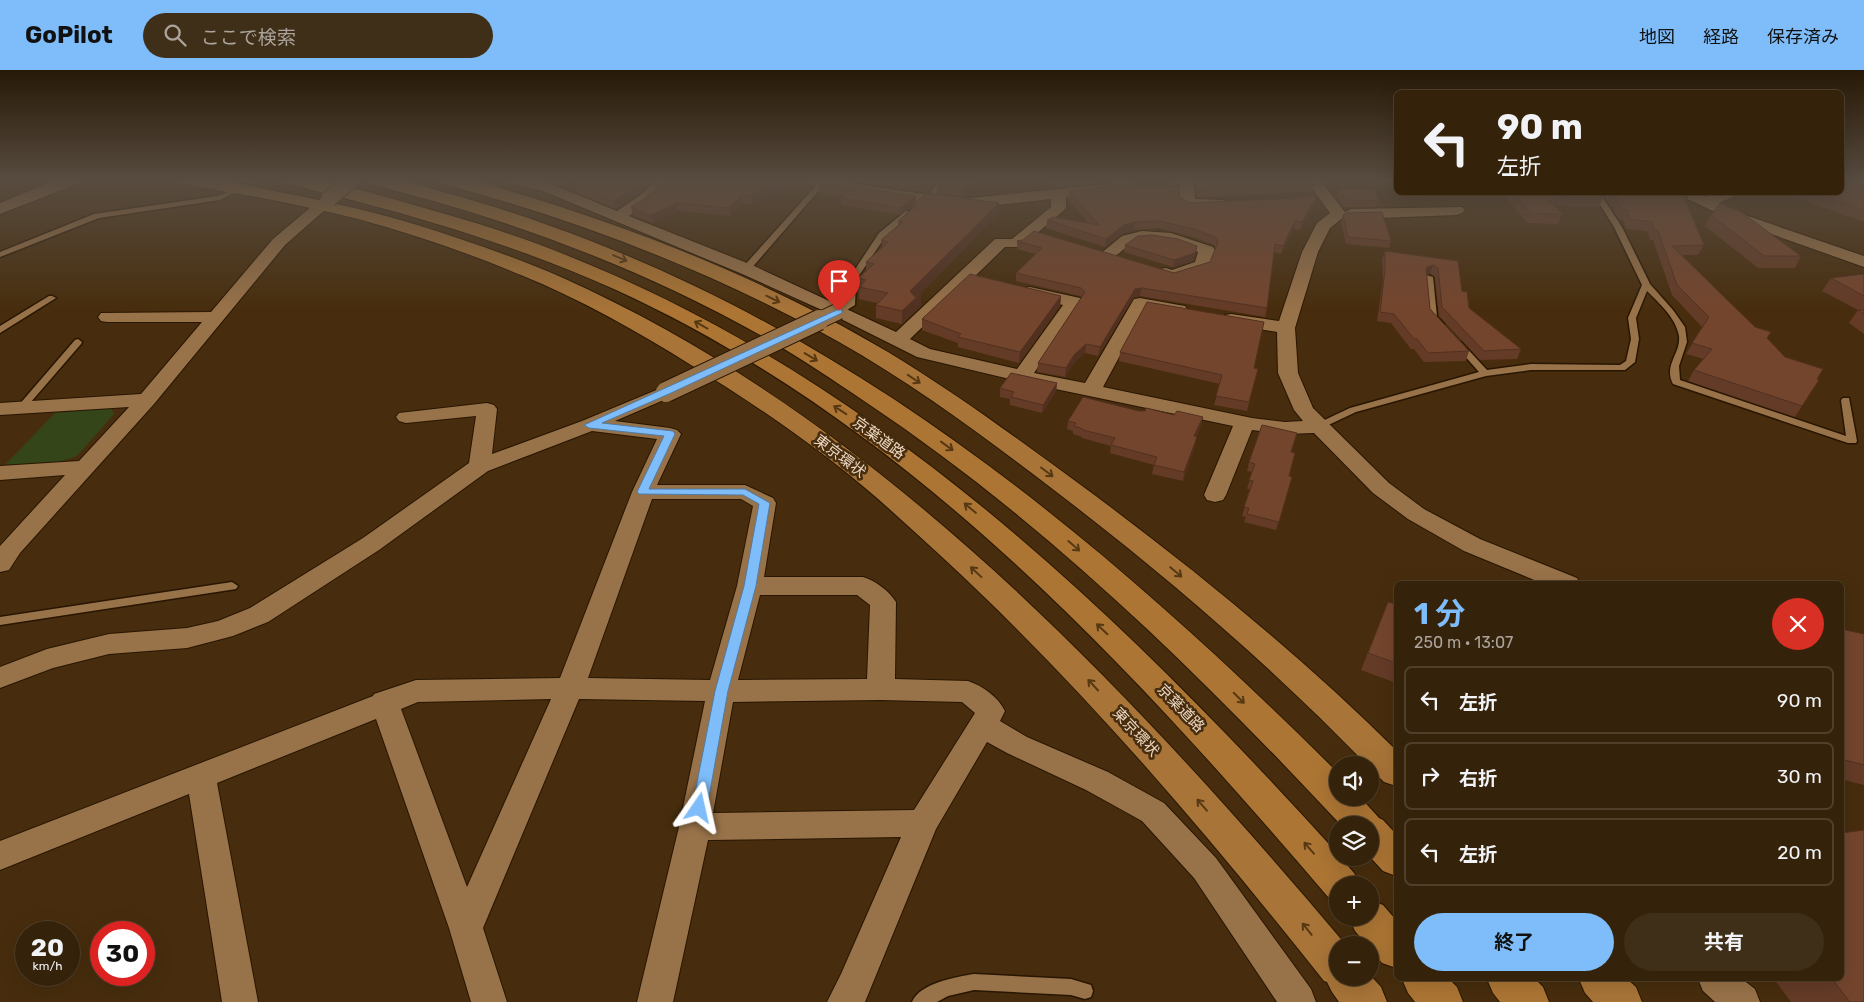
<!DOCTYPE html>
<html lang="ja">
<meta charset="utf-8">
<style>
body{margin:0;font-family:Rubik,"Noto Sans JP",sans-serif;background:#402f18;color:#f1f3f6;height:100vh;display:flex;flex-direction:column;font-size:19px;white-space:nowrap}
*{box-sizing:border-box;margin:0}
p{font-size:16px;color:#aaa49c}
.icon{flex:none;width:28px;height:28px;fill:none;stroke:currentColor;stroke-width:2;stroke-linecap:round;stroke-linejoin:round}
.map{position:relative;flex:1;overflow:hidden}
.panel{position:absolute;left:1394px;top:511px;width:450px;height:400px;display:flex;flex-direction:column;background:#35220a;border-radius:8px;box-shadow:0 5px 20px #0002,0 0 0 1px #4f3f2b}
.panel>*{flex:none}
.banner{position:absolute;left:1394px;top:20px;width:450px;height:105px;border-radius:8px;box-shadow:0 5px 20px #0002,0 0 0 1px #4f3f2b;background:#35220a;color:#f1f3f6;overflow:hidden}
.controls{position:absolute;left:1329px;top:686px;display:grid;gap:10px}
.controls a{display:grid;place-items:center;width:50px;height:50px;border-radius:50%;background:#35220a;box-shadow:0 5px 20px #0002,0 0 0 1px #4f3f2b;font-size:25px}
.speed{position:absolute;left:15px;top:851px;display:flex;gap:10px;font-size:25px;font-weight:700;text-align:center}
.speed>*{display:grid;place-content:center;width:65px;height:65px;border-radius:50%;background:#35220a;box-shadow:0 5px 20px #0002,0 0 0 1px #4f3f2b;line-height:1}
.speed small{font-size:12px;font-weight:400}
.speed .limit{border:8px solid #d22;background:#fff;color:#111}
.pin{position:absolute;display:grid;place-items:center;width:42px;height:42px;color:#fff;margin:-51px -21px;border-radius:50% 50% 50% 0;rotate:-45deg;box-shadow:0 0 5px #0007}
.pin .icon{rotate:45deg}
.me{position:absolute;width:55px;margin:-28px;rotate:11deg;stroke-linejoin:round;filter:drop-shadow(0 0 4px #0008)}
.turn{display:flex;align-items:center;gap:18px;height:105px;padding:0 20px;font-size:22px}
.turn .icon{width:65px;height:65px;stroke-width:2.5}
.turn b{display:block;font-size:35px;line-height:42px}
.round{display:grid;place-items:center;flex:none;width:52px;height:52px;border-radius:26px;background:#402f18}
.headline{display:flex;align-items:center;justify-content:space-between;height:85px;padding:0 20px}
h1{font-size:30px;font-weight:700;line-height:38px;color:#7ebdf9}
.primary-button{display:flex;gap:10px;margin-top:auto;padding:10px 20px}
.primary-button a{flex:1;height:58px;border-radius:30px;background:#7ebdf9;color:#111;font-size:20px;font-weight:700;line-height:58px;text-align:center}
.primary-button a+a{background:#402f18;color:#f1f3f6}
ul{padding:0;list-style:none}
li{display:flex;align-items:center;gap:15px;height:68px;margin:0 10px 8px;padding:0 10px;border:2px solid #4f3f2b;border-radius:8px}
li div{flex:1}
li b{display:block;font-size:19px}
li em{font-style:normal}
header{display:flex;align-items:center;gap:30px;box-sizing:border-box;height:70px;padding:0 25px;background:#7ebdf9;color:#111}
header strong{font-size:24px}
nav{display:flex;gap:28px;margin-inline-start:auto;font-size:18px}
.search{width:350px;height:45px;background:#402f18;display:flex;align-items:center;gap:12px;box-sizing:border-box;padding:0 18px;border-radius:28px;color:#aaa49c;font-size:19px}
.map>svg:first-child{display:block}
</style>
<header>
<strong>GoPilot</strong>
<div class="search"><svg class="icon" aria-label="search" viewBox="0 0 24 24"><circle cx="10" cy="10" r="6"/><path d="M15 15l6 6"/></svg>ここで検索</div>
<nav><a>地図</a><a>経路</a><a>保存済み</a></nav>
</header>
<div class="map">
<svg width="1864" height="932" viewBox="0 0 1864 932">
<rect width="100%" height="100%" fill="#472d0d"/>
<polygon fill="#344519" points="111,338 114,344 77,386 52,394 4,396 55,343"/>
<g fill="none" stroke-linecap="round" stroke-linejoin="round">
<g stroke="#281602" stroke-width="3">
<g id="service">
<polygon points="821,110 828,110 749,201 743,201 743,197"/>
<path d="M 939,110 L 945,110 C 939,119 932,135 919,135 L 919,131 L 926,128 Z"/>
<polygon points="237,118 242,119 220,130 99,148 0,187 0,182 94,144 218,126"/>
<path d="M 1592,122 L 1599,122 L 1622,157 L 1650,214 L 1673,240 L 1685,257 L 1687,272 L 1679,296 L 1680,310 L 1846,366 L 1841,330 L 1843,328 L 1849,328 L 1857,371 L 1856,373 L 1848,373 L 1673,314 C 1663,295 1681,284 1679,266 C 1676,248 1659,233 1647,221 L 1636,248 L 1639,269 L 1635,292 L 1625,300 L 1531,300 L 1486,306 L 1356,342 L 1322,358 L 1316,358 L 1314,356 L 1316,354 L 1350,338 L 1479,302 L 1455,275 L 1459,272 L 1462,273 L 1487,300 L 1531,294 L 1620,295 L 1626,291 L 1631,269 L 1628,248 L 1642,215 L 1614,157 Z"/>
<polygon points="906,141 913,143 885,167 856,210 855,235 842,243 836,243 836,239 848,232 848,210 879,163"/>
<polygon points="1426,205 1433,207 1437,247 1444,254 1443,256 1437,256 1429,248"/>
<polygon points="49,226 52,226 56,228 0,263 0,256"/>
<polygon points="78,269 82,272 81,274 24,340 18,340 16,338 18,336 75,270"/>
<polygon points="232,512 238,516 236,519 0,555 0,547"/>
<path d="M 974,904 L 1071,909 L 1091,915 L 1093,921 L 1091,927 L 1085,929 L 1071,925 L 974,920 L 948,926 L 937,932 L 912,932 C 920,913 956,907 974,904 Z"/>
</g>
</g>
<g stroke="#281602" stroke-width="2">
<g id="minor">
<polygon points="507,110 532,110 553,115 617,141 639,126 656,110 671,110 649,132 629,146 752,195 896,262 995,169 1012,169 1051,137 1051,129 971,138 928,133 805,114 800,113 798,110 833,110 928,125 971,128 1116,113 1116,110 1130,110 1128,120 1066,127 1066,138 1063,141 1021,177 1005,177 910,269 930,279 1017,299 1063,235 1024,226 1021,222 1024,218 1030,217 1080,228 1083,232 1034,303 1085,313 1134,229 1140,228 1179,235 1185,236 1188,240 1185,244 1179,245 1145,239 1103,317 1252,348 1285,352 1303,351 1294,340 1278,303 1277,262 1231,254 1225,253 1222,249 1225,245 1231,244 1279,251 1302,182 1317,153 1330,143 1306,110 1320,110 1345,142 1351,139 1462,137 1465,140 1462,143 1457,145 1351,149 1345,146 1330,158 1318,182 1295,258 1298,303 1313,338 1389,413 1424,439 1480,469 1577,508 1580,514 1544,514 1464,481 1408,449 1373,423 1314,363 1285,364 1252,360 1226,425 1223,430 1215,432 1207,430 1204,425 1233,356 1022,312 917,287 833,245 740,203 543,121 509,113"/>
<polygon points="1180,110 1194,110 1195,129 1223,130 1226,133 1223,136 1218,138 1183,137 1180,134"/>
<polygon points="1677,122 1697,122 1706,127 1718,122 1739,122 1737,125 1719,133 1742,144 1864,186 1864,197 1732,150 1679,125"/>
<polygon points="329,125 334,126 336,129 334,132 285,175 154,334 20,483 9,500 0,502 0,476 65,405 0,410 0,396 79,391 129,337 0,345 0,333 141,324 202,252 107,252 101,251 98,247 101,243 211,242 273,169 324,126"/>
<path d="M 1142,161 L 1171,163 L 1213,177 L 1215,180 L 1208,199 L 1173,210 L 1160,207 L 1158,203 L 1160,199 L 1166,198 L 1172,200 L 1195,192 L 1198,182 C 1182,174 1155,165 1136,171 C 1123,176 1118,191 1102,187 L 1100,184 L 1122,166 Z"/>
<path d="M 666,316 L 673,318 L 676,322 L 673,326 L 615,351 L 670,358 L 677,360 L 681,364 L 657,415 L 745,415 L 773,428 L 776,433 L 764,507 L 863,507 C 876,511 889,521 896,532 L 895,609 L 968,611 C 983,616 998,627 1005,641 L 1000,651 L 1027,667 L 1108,702 L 1164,733 L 1216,788 L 1311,919 L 1316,932 L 1277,932 L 1194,808 L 1142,751 L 1086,720 L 1007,683 L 987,672 L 936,759 L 865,932 L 827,932 L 841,904 L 901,767 L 708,770 L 673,932 L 637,932 L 679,757 L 705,631 L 579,629 L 483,858 L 507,932 L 471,932 L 449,858 L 376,649 L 217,713 L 258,932 L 222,932 L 189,724 L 0,800 L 0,771 L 373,626 L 374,624 L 416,610 L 560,608 L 632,422 L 657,369 L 592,361 L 488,401 L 379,480 L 268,552 L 233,566 L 187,578 L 109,584 L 53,598 L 0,618 L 0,597 L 47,579 L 109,564 L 187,558 L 218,551 L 250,538 L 363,468 L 469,393 L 476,346 L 406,353 L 399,351 L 396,347 L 399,343 L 487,333 L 494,335 L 497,339 L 492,384 L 582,351 ZM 652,429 L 741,429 L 753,436 L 737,516 L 710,610 L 588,608 ZM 760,525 L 857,525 L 870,535 L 867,609 L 738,610 ZM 551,629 L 467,817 L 401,639 L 418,632 ZM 881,630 L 962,632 L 975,643 L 914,740 L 713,743 L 733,632 Z"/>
<polygon points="1698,909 1742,909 1755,919 1760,932 1715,932 1703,921"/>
</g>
</g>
<g stroke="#281602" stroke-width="2">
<polygon id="tertiary" points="56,110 79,110 77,114 0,144 0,133"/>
</g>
<g stroke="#281602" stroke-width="2">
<g id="trunk">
<path d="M 182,110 C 194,110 206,109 218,110 C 237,112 256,117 274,121 C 321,130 368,140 414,154 C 465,170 515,187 563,208 C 876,348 1128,617 1346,875 L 1338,875 L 1338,908 L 1370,908 L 1370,905 L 1381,917 L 1387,932 L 1339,932 L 1332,922 L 1327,912 L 1324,911 C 1205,761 1082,616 941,486 C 906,454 871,421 833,392 C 788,357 740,325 691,295 C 637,261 580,229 521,205 C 468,183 414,164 358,149 C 303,135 246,125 190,115 L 184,114 Z"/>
<path d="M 441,110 C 450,110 460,109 469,110 C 484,112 499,118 513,122 C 544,131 574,141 605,152 C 702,186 799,229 888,282 C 959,325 1026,375 1093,424 C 1199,503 1302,587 1396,680 L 1396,716 L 1384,712 L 1370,698 L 1370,695 L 1367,695 C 1269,594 1162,502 1050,417 C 982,365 913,314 839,272 C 714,202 581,151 443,114 Z"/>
<polygon points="1579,909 1627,909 1636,917 1642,932 1593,932 1585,923"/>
</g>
</g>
<g stroke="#281602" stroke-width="2">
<g id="motorway">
<path d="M 286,110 C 296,110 307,109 318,110 C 334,113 351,118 368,122 C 405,132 442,143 479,154 C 830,265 1096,517 1338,784 L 1338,788 L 1341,788 L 1354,803 L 1360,815 L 1338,815 L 1338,831 L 1328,827 C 1125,589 904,351 614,219 C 509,172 400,141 288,114 Z"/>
<path d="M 368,110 C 377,110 387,109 397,110 C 414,112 431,119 447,123 C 483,133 518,144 553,157 C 860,266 1110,476 1338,703 L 1338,728 L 1361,728 L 1379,748 L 1383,750 L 1396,764 L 1396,806 L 1383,801 L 1370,787 L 1370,755 L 1341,755 C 1196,600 1045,452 867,333 C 833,310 798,286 762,266 C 639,197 507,148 370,114 Z"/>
<polygon points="1370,830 1383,835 1396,850 1396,898 1382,893 1370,878 1370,875 1367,875 1355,861 1349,848 1370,848"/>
<polygon points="1402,909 1449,909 1457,917 1463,932 1415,932 1408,923"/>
<polygon points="1487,909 1535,909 1543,917 1549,932 1500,932 1493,923"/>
</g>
</g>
<use href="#service" fill="#987249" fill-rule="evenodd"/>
<use href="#minor" fill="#987249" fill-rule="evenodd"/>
<use href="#tertiary" fill="#987249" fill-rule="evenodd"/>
<use href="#trunk" fill="#a87438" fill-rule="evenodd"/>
<use href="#motorway" fill="#ac7534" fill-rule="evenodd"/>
<g stroke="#281602" stroke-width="18" stroke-linecap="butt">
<g id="minor-bridge-far1">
<polyline points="329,129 351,110"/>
<polyline points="816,252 839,241"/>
</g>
</g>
<g stroke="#281602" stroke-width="22" stroke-linecap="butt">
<polyline id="minor-bridge" points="666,322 819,250"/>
</g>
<use href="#minor-bridge-far1" stroke="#987249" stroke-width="16"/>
<use href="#minor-bridge" stroke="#987249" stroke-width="20"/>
</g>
<g fill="#643b27">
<polygon points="544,110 572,110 561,116 544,111"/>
<polygon points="664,110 812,110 812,117 808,122 781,118 776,123 772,123 752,135 743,133 730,146 678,141 653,153 633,146 631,137 649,125"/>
<polygon points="845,110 937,110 927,123"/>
<polygon points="941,110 974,110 964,126 937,124 937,116"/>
<polygon points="1052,110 1099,110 1099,113 1058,117"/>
<polygon points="1167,110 1180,110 1179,126 1189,133 1314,135 1300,160 1294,159 1281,184 1274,182 1267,238 1265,247 1140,226 1134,227 1098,286 1085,283 1073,294 1065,307 1037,302 1038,293 1082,228 1080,226 1016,211 1016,203 1035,184 1017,179 1017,171 1174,203 1210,192 1216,179 1214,175 1193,167 1158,158 1134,160 1123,163 1105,177 1046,158 1047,150 1089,154 1068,129 1069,121 1172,118"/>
<polygon points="1195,110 1312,110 1314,115 1312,122 1197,127"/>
<polygon points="1322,110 1329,110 1326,115"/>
<polygon points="1864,110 1864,152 1779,122 1841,122"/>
<polygon points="822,112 916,132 999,133 998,144 920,224 921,223 921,236 902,254 876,248 876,235 877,233 859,229 858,208 866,201 866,192 882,177 881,170 898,155 898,151 912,139 912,136 900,145 842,135 841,128 843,126 819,123 819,116"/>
<polygon points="575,115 638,125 616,139 577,123"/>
<polygon points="1338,119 1378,130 1376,137 1344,137 1337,126"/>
<polygon points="1492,122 1600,122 1603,127 1599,137 1570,137 1553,134 1562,144 1558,154 1528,153 1503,125"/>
<polygon points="1601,122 1690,122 1686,131 1704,175 1698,185 1682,185 1785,287 1817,309 1819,310 1795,347 1688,311 1694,300 1704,289 1686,284 1702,257 1672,225 1653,170 1650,170 1647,161 1626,159 1623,150 1619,149 1614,141 1614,136 1611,137"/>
<polygon points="1343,145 1391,171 1389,178 1346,174 1341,152"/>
<polygon points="1711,145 1801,186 1795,198 1758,198 1705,156"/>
<polygon points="1125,175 1197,176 1193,191 1173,197 1124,182"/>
<polygon points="1385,181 1458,191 1462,221 1469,238 1521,279 1517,289 1480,290 1439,246 1435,207 1430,203 1427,205 1430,239 1469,281 1466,291 1424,292 1414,279 1411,279 1391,253 1377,251 1383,210 1382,189"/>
<polygon points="1864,204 1864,264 1849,253 1858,240 1822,221 1831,208"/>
<polygon points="1061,226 1060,236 1019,293 958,277 958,273 922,260 922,249"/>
<polygon points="1120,282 1258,299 1247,341 1214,335 1220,314 1119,291"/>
<polygon points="1057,313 1056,321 1042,343 1010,335 1010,329 1000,327 1000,318"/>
<polygon points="1139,341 1174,345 1203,347 1201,355 1196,367 1195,375 1183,411 1152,404 1154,395 1110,383 1111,376 1082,368 1082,367 1073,364 1073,361 1067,359 1068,351"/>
<polygon points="1291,382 1289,406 1292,407 1276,460 1244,452 1246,447 1242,446 1250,419 1247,419 1252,402 1247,401 1249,392"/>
<polygon points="1388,532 1396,534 1396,613 1361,600"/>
<polygon points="1841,559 1864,564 1864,715 1841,709"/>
<polygon points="1774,909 1841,909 1864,932 1791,932"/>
</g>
<g fill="#513020">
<polygon points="559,110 572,110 561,116"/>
<polygon points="643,110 653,110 638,125 616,139 614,131"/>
<polygon points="780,110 781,118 776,123 775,115"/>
<polygon points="811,110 812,110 812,117 808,122 808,113"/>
<polygon points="931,110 937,110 927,123 927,115"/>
<polygon points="969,110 974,110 964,126 964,118"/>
<polygon points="1059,110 1099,110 1099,113 1058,117"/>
<polygon points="771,115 772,123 752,135 751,126"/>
<polygon points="1688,122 1690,122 1686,131 1678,134 1683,125"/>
<polygon points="742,125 743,133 730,146 729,138"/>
<polygon points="916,126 916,133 900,145 900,138"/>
<polygon points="1316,127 1314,135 1300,160 1302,152"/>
<polygon points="677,133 678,141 653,153 651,145"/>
<polygon points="999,133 998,144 916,228 921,223 921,236 902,254 902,241 910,221"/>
<polygon points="1295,151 1294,159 1281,184 1283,176"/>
<polygon points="1135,152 1134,160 1123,163 1105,177 1106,169 1124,155"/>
<polygon points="1197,176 1193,191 1173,197 1174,190"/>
<polygon points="1433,195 1430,203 1423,207 1426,198"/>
<polygon points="1142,218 1140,226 1134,227 1098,286 1100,277 1135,219"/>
<polygon points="1061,226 1060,236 1019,293 1020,282"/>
<polygon points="1086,274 1085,283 1073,294 1065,307 1066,298 1074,285"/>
<polygon points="1057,313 1056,321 1042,343 1043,335"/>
<polygon points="1203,347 1201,355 1192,374 1194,366"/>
<polygon points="1197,367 1195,375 1183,411 1184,402"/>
</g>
<g fill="#74452d" stroke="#513020">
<polygon points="582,110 643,110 636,116 614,131 575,115"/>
<polygon points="664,110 780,110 775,115 771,115 751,126 742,125 729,138 677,133 651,145 631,137 649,125"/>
<polygon points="781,110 811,110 808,113"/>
<polygon points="895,110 931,110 927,115"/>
<polygon points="941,110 969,110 964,118 937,116"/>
<polygon points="1173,110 1180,110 1179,126 1189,133 1316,127 1302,152 1295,151 1283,176 1275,174 1267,238 1142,218 1135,219 1100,277 1086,274 1074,285 1066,298 1038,293 1085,222 1081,218 1016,203 1042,178 1017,171 1023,170 1034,161 1174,203 1210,192 1218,172 1215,167 1194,159 1159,151 1135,152 1124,155 1106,169 1047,150 1053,147 1099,155 1069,121 1124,115 1179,118"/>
<polygon points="1197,110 1312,110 1314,115 1198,119"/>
<polygon points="1841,110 1864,110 1864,140 1811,122 1841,122"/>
<polygon points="822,112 916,126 900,138 841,128 851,120 819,116"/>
<polygon points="1338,119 1364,119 1375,120 1378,130 1346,130"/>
<polygon points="1513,122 1600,122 1603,127 1574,128 1542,123 1562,144 1531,143"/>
<polygon points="1612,122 1688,122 1683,125 1704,175 1672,176 1755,257 1771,262 1767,268 1785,287 1823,299 1817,309 1819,310 1802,336 1694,300 1712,279 1692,273 1709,247 1677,215 1658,161 1654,160 1652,152 1630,149 1628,140 1623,140 1618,132 1618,127 1615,127"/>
<polygon points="927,123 999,133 910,221 915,227 921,223 902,241 876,235 888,223 859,217 866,210 858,208 874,194 866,192 888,172 881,170 903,152 898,151 916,136 912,135"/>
<polygon points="1720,133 1741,142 1801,186 1764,186 1711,145"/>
<polygon points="1382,142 1391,171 1348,167 1343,145 1346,143"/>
<polygon points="1152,165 1178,169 1197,176 1195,183 1174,190 1125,175 1138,166"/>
<polygon points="1385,181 1458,191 1462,221 1467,222 1469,238 1521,279 1484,281 1442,237 1438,198 1433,195 1426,198 1430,239 1469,281 1428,283 1417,269 1414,269 1394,244 1380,242 1385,201"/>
<polygon points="970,204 1061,226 1020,282 958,267 961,264 922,249"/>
<polygon points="1864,204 1864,226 1831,208"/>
<polygon points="1147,232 1264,252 1254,298 1258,299 1249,332 1216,326 1222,305 1120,282"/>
<polygon points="1858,240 1864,240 1864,244"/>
<polygon points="1011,303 1057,313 1043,335 1011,327 1014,322 1000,318"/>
<polygon points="1083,327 1139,341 1145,341 1146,338 1174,345 1177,341 1203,347 1194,366 1197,367 1184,402 1154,395 1157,387 1111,375 1115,368 1083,360 1083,359 1074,356 1076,353 1068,351"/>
<polygon points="1262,355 1297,363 1291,382 1295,383 1289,406 1292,407 1279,452 1247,444 1249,438 1244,437 1253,411 1249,410 1255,394 1249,392"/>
<polygon points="1388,532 1396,534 1396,593 1368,583"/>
<polygon points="1841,559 1864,564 1864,695 1841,689"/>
<polygon points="1864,760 1864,932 1850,932 1832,909 1841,909 1841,763"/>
</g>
<defs><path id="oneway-shaft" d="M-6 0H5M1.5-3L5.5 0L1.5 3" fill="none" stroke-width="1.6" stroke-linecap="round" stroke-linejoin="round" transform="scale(1.25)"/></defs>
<g stroke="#563813">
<use href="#oneway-shaft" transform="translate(620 188) rotate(23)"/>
<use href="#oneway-shaft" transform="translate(773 229) rotate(26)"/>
<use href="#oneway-shaft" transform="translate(701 255) rotate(-151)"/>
<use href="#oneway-shaft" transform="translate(811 287) rotate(31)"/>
<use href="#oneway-shaft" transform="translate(914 309) rotate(34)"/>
<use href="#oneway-shaft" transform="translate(840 340) rotate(-147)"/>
<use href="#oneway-shaft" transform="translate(947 376) rotate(36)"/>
<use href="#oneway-shaft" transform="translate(1047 402) rotate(37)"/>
<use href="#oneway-shaft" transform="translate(970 438) rotate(-140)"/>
<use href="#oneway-shaft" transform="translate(1074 476) rotate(41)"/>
<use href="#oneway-shaft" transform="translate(976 502) rotate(-137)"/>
<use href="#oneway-shaft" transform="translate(1176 502) rotate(40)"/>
<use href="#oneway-shaft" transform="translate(1102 559) rotate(-136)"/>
<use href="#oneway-shaft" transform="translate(1093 615) rotate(-133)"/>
<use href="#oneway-shaft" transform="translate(1239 628) rotate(45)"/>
<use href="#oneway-shaft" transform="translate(1202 735) rotate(-131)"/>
<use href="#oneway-shaft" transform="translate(1309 778) rotate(-131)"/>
<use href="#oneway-shaft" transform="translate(1307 859) rotate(-129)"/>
</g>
<linearGradient id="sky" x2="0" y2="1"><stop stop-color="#271907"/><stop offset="0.46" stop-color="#584c40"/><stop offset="1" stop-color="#584c40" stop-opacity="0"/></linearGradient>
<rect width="1864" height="240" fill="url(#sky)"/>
<polygon fill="#7ebdf9" stroke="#527ba2" points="839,239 842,240 842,243 669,324 602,353 673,361 675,364 649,419 745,419 770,433 756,516 728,621 707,738 704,742 699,744 694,742 692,738 715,621 744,516 759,434 743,425 639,424 637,422 664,366 589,358 584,355"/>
<g text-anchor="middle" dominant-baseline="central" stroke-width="5" stroke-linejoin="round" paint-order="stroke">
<g font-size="15" fill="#edd8c3" stroke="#472d0d">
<text transform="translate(879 368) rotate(36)">京葉道路</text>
<text transform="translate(840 386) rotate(37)">東京環状</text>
<text transform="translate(1181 638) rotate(46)">京葉道路</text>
<text transform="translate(1136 662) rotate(47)">東京環状</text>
</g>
</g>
</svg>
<div class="controls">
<a><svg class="icon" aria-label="sound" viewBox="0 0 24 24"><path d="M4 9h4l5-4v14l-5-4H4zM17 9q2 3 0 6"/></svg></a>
<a><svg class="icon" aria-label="layers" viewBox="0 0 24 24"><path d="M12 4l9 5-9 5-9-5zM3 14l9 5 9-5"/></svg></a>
<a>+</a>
<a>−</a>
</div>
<div class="speed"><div>20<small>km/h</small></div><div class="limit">30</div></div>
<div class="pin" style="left:839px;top:241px;background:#d93025"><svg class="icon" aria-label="arrive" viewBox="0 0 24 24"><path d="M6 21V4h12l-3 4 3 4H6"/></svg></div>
<svg class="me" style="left:699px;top:738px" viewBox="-20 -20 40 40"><path d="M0-17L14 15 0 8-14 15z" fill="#7ebdf9" stroke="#fff" stroke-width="4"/></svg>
<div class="banner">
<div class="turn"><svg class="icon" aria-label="left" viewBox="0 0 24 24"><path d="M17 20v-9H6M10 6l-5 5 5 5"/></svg><div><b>90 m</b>左折</div></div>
</div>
<section class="panel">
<div class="headline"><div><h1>1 分</h1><p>250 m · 13:07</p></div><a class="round" style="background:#d93025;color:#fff"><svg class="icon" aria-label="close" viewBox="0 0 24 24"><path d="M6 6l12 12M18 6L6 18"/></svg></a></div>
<ul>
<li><svg class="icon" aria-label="left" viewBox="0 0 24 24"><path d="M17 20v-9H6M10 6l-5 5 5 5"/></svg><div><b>左折</b></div><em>90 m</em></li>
<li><svg class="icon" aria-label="right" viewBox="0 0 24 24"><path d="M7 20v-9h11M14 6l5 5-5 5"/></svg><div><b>右折</b></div><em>30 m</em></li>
<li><svg class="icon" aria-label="left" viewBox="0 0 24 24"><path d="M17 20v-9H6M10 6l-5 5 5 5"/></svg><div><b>左折</b></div><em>20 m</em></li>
</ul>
<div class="primary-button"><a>終了</a><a>共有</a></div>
</section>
</div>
